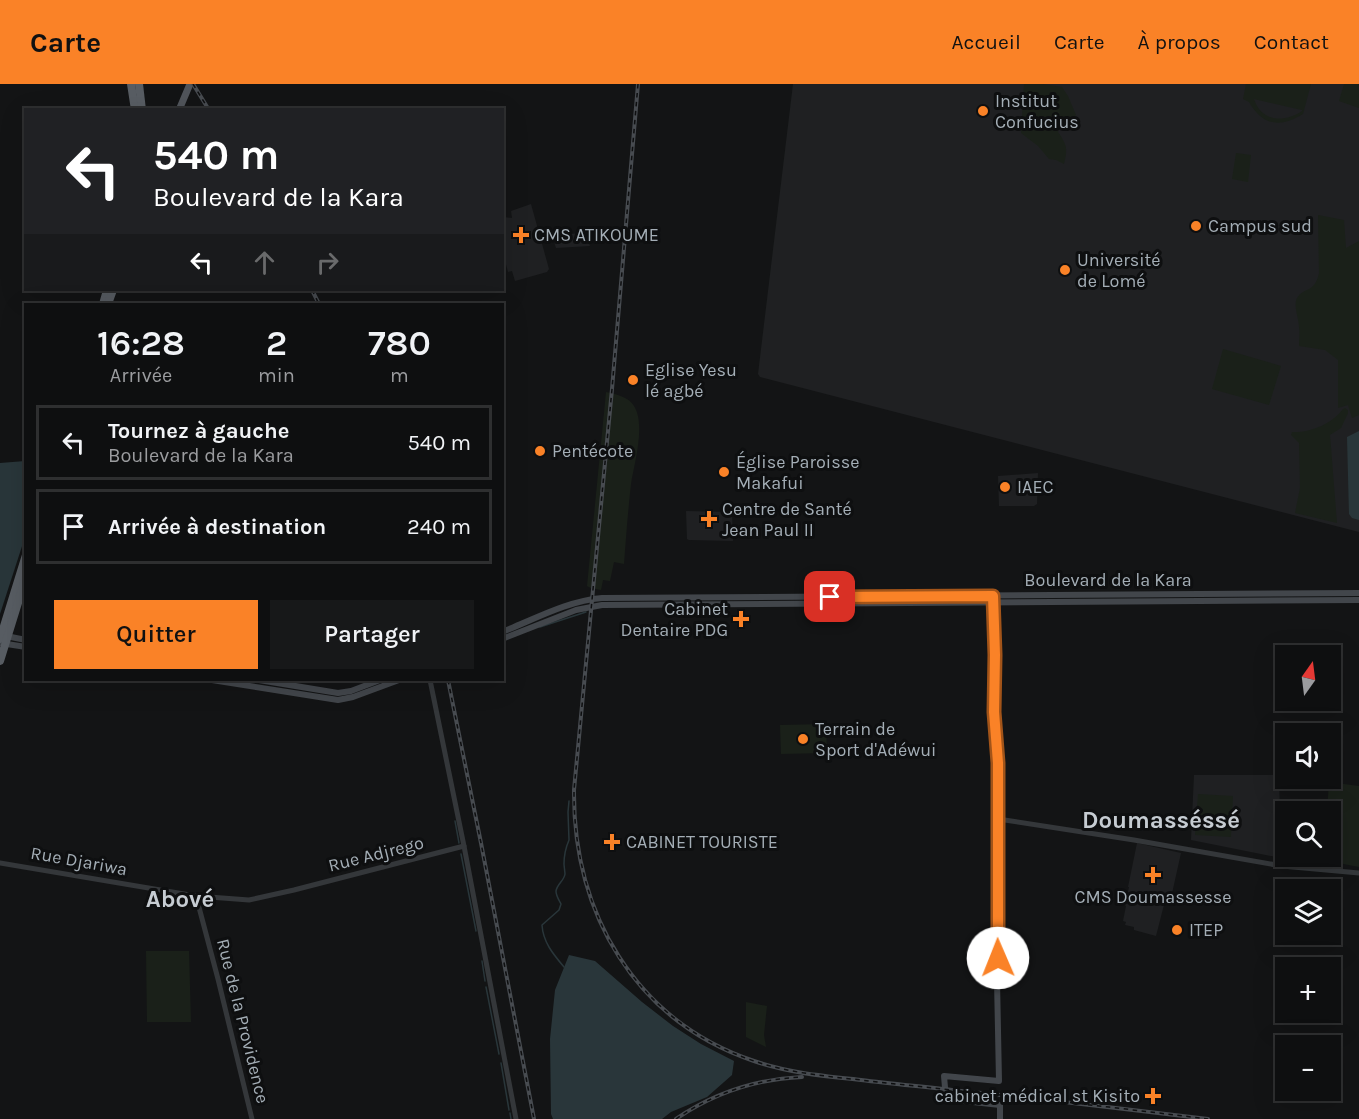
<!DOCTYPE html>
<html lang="fr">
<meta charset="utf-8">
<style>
body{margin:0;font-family:Karla,sans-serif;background:#171819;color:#f1f3f6;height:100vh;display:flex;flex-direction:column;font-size:22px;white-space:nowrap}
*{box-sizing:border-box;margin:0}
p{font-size:20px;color:#9b9c9f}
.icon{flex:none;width:33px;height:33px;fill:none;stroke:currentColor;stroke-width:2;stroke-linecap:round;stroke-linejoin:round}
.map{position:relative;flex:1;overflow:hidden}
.panel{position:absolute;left:24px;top:219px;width:480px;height:378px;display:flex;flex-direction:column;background:#0e0f10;border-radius:0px;box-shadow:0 6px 24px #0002,0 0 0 2px #2e2f30}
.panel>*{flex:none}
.top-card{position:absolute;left:24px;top:24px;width:480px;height:183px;border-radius:0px;box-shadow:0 6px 24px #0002,0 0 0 2px #2e2f30;background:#202124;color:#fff;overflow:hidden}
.needle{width:39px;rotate:14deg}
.fabs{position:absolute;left:1275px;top:561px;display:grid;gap:12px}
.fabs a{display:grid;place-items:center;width:66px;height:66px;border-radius:0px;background:#0e0f10;box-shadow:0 6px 24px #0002,0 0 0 2px #2e2f30;font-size:30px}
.pin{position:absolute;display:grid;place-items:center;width:51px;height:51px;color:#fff;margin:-26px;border-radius:12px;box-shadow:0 3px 9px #0006}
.me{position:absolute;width:66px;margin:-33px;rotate:359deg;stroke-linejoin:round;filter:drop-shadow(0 0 4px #0008)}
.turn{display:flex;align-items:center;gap:21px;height:126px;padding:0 30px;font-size:27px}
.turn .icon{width:78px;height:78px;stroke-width:2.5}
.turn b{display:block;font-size:42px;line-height:51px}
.lanes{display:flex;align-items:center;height:57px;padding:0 30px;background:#0003;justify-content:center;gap:30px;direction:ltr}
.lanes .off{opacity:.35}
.eta{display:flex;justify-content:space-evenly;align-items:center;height:102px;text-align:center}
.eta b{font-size:36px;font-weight:600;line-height:42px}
.action{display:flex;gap:12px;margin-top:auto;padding:12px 30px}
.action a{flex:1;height:69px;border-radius:0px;background:#fa8227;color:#111;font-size:24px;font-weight:600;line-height:69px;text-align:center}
.action a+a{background:#171819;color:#f1f3f6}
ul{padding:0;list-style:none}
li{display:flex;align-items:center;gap:18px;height:75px;margin:0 12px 9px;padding:0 18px;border:3px solid #2e2f30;border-radius:0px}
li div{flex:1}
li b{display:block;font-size:22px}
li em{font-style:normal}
header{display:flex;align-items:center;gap:36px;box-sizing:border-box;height:84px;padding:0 30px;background:#fa8227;color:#111}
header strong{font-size:28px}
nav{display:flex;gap:33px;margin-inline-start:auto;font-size:21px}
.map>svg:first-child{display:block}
</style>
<header>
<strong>Carte</strong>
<nav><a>Accueil</a><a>Carte</a><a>À propos</a><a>Contact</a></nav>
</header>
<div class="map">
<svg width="1359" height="1035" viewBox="0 0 1359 1035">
<rect width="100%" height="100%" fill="#131415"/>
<g fill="#1f2022">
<polygon points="793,0 1359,0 1359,448 760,293 758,290"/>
<polygon points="531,120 549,185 547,188 515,197 512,187 508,188 503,169 503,133 512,134 511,127"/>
<polygon points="585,149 590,162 556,164 552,151"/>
<polygon points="1038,389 1037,420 1034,422 999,422 998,392"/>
<polygon points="686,427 732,428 733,457 689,456 687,455"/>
<polygon points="1194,691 1279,691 1281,774 1191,756"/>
<polygon points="1137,759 1181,769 1171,814 1166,813 1156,852 1134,846 1134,843 1125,841 1126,838 1123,837 1126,822 1125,821 1129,803 1128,803"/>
</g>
<g fill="#1a2019" fill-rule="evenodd">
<path d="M 1024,0 L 1043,0 L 1062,3 L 1068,12 L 1076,31 C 1071,35 1065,37 1060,41 L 1058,48 C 1067,61 1068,65 1064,80 L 1056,76 L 1049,75 L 1038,62 L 1021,49 Z"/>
<path d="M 1246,0 L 1311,0 L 1303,30 C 1280,44 1263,42 1249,18 L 1243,15 ZM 1254,15 L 1302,26 L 1302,27 C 1285,39 1261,38 1254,15 Z"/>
<polygon points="1344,0 1359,0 1359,24 1339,17"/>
<polygon points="1236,69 1251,71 1248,98 1232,95"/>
<path d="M 1318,131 L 1344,136 L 1346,164 L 1359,157 L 1359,331 L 1352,334 L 1348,321 L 1338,324 L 1338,276 L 1325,266 L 1299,262 C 1299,256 1300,249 1299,243 C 1299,234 1293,222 1297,214 C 1304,203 1315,209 1319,189 Z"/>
<polygon points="1223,265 1281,282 1269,321 1212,305"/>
<path d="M 606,308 C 616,310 629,313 634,322 C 646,341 634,380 631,400 C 628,427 626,453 624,480 L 614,478 L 610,497 L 603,496 L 601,506 L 591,504 L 587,502 Z"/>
<path d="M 1345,324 L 1348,326 L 1348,329 L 1341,344 L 1330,351 L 1337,439 L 1295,429 L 1300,404 L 1299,359 L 1291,351 L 1292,348 C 1310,349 1332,340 1343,325 Z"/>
<polygon points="826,640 827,669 781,670 780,641"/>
<polygon points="1329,698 1359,702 1359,783 1323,776 1323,773 1330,772 1330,728 1327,727"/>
<polygon points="1198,710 1233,712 1231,753 1195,751"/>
<polygon points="146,867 189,867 191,938 147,938"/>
<polygon points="746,918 767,922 764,951 766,963 746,953"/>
</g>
<g fill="#29363a">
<polygon points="1359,347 1359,436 1352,434 1349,430 1347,353"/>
<polygon points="25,377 25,453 0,530 0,379"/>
<polygon points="569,871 595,877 642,918 673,942 701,960 734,977 732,991 707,1013 671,1028 662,1035 553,1035 551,1030 550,955 555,906"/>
</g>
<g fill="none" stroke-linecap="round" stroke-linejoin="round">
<g stroke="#29363a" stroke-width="1.5">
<polyline points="540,543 586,528"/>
<polyline points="455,737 459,759"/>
<polyline points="461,770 476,847"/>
<polyline points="482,877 485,897"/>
<path d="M 564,883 C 553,870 543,858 542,841 L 559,826 L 561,820 C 559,816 556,812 556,807 C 557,800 564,797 565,790 C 565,789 564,781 564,780 C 564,772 566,763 569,756 L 568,728 L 569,717"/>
<polyline points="486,903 499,970"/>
<polyline points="501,979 509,1026"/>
<polyline points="510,1029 511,1035"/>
</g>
<g stroke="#34373a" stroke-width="5">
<polyline points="430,596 464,762 516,1035"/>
<polyline points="998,735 1134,756 1282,782 1359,789"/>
<polyline points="0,779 196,812 249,816 294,806 464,762"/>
<polyline points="196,812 218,895 252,1035"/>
</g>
<g stroke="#42464b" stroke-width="6">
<polyline points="993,517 994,629 998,679 997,896 999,997 944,992 946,1015 1000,1021 1000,1035"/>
<path d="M 502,548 C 535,535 567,517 602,514 L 1359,509"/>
<polyline points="6,552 26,556"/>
<polyline points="502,555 576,526 602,521 1359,516"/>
<polyline points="0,559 26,563"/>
<polyline points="212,596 338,616 353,613 399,596"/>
<polyline points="259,596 338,609 351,607 380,596"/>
</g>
<polyline stroke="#50545a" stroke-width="7" points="179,26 190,0"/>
<g stroke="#585d63" stroke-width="8">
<polyline points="131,0 135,26"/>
<polyline points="139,0 142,26"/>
<polyline points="103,220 107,206"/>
<polyline points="108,220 113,206"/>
<polyline points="0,555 26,471"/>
<polyline points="0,577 26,493"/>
</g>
<g stroke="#474b50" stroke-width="4">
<g id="rail">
<polyline points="193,0 209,26"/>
<path d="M 638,0 L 612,305 L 574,706 C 573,829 635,937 754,977 C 789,989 825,992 861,996 C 894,1000 927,1003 961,1007 C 1043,1015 1126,1025 1208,1035"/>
<polyline points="312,206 319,220"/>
<polyline points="448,596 481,759 534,1035"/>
<path d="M 676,1035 C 714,1009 757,995 802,993"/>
</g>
</g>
<use href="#rail" stroke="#0e0f10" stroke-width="1.5" stroke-dasharray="4.5" stroke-linecap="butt"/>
</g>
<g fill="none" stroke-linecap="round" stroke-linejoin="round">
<g stroke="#a25419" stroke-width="15">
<polyline id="route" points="830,513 993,512 995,571 994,628 998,679 998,874"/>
</g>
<use href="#route" stroke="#fa8227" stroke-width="10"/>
</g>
<g fill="#fa8227" stroke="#0e0f10" stroke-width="2">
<circle cx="983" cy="27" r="6"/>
<circle cx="1196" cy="142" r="6"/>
<path d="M518 142h6v6h6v6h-6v6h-6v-6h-6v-6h6z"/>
<circle cx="1065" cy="186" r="6"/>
<circle cx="633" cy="296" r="6"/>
<circle cx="540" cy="367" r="6"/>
<circle cx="724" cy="388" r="6"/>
<circle cx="1005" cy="403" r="6"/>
<path d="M706 426h6v6h6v6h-6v6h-6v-6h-6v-6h6z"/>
<path d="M738 526h6v6h6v6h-6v6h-6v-6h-6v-6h6z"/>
<circle cx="803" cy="655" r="6"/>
<path d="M609 749h6v6h6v6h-6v6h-6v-6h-6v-6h6z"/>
<path d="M1150 782h6v6h6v6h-6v6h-6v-6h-6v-6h6z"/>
<circle cx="1177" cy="846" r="6"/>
<path d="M1150 1003h6v6h6v6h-6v6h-6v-6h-6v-6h6z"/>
</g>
<g text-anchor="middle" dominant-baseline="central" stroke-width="6" stroke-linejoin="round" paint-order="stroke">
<g font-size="18" fill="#a4aeb6" stroke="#0e0f10" text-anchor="start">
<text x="995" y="17">Institut<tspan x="995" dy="21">Confucius</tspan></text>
<text x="1208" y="142">Campus sud</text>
<text x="534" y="151">CMS ATIKOUME</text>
<text x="1077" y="176">Université<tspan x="1077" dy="21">de Lomé</tspan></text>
<text x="645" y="286">Eglise Yesu<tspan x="645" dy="21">lé agbé</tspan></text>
<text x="552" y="367">Pentécote</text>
<text x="736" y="378">Église Paroisse<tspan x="736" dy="21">Makafui</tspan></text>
<text x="1017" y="403">IAEC</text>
<text x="722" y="425">Centre de Santé<tspan x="722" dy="21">Jean Paul II</tspan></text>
<text x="728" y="525" text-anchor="end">Cabinet<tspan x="728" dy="21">Dentaire PDG</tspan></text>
<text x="815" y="645">Terrain de<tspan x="815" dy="21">Sport d'Adéwui</tspan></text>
<text x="626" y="758">CABINET TOURISTE</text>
<text x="1153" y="813" text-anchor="middle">CMS Doumassesse</text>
<text x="1189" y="846">ITEP</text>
<text x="1140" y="1012" text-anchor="end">cabinet médical st Kisito</text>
</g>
<g font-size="18" fill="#a4aeb6" stroke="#0e0f10">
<text x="1108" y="496">Boulevard de la Kara</text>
<text transform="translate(376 770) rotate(-14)">Rue Adjrego</text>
<text transform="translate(79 777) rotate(10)">Rue Djariwa</text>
<text transform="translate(243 937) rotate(76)">Rue de la Providence</text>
</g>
<g font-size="24" font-weight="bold" fill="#c6ccd2" stroke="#0e0f10">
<text x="1161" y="736">Doumasséssé</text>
<text x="180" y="815">Abové</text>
</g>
</g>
</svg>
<div class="fabs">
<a><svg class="needle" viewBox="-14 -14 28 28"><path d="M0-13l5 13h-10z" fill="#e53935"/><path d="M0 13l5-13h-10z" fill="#9b9c9f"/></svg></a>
<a><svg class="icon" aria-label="sound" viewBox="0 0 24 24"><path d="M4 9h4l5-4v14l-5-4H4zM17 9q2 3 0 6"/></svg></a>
<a><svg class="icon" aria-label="search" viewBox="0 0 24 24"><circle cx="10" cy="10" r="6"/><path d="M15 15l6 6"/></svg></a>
<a><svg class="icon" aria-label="layers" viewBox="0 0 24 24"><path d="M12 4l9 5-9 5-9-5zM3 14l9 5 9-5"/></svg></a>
<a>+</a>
<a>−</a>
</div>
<div class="pin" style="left:830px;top:513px;background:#d93025"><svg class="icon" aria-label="arrive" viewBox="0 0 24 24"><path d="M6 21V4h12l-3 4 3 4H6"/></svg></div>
<svg class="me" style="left:998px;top:874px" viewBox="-20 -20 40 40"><circle r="19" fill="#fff"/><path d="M0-13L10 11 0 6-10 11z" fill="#fa8227"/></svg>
<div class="top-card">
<div class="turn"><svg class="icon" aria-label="left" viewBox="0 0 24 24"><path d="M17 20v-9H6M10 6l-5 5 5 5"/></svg><div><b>540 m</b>Boulevard de la Kara</div></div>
<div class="lanes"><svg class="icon" aria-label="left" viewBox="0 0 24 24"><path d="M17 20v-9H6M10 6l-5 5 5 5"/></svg><svg class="icon off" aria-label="ahead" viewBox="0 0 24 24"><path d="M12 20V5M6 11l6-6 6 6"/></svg><svg class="icon off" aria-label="right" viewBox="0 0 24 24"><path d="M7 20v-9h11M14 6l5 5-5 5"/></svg></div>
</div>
<section class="panel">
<div class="eta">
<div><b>16:28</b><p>Arrivée</p></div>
<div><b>2</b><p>min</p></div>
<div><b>780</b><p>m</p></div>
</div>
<ul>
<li><svg class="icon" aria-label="left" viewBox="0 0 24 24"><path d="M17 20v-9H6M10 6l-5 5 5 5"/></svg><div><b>Tournez à gauche</b><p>Boulevard de la Kara</p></div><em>540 m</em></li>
<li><svg class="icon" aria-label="arrive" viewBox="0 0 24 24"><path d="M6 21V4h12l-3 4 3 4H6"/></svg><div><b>Arrivée à destination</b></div><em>240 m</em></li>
</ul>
<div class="action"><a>Quitter</a><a>Partager</a></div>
</section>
</div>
